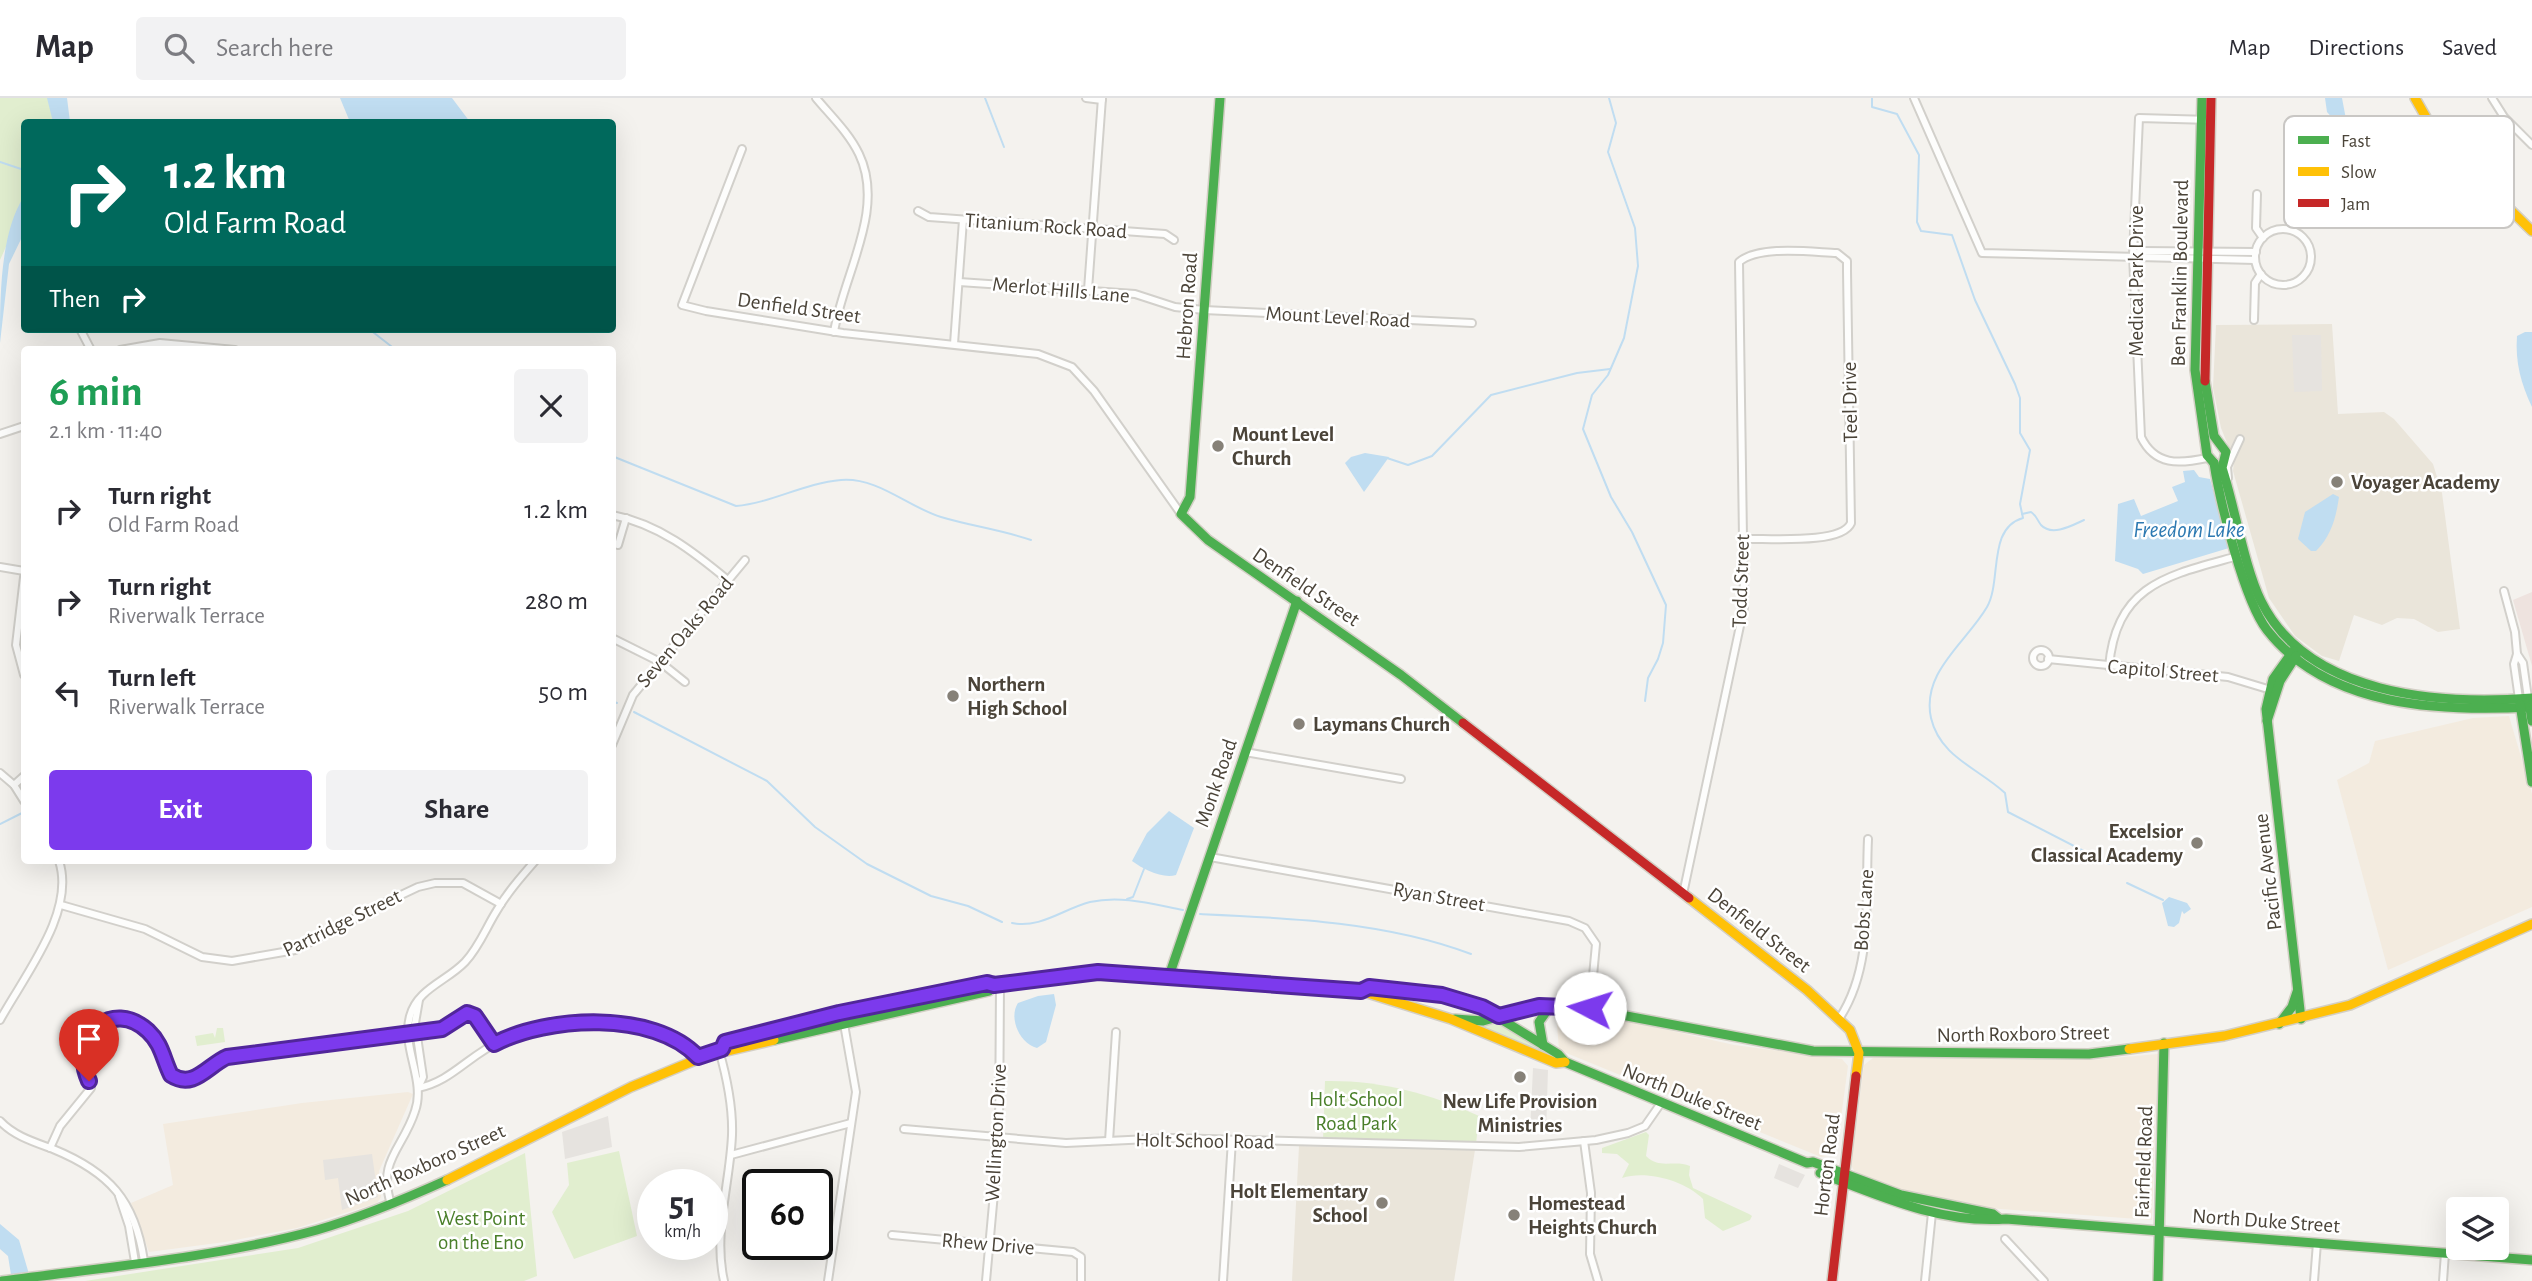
<!DOCTYPE html>
<meta charset="utf-8">
<style>
body{margin:0;font-family:"Alegreya Sans",sans-serif;background:#f2f2f3;color:#2b2b33;height:100vh;display:flex;flex-direction:column;font-size:26px;white-space:nowrap}
*{box-sizing:border-box;margin:0}
p{font-size:23px;color:#7c7c81}
.icon{flex:none;width:38px;height:38px;fill:none;stroke:currentColor;stroke-width:2;stroke-linecap:round;stroke-linejoin:round}
.map{position:relative;flex:1;overflow:hidden}
.sheet{position:absolute;left:21px;top:248px;width:595px;height:518px;display:flex;flex-direction:column;background:#fff;border-radius:7px;box-shadow:0 7px 28px #0002}
.sheet>*{flex:none}
.top-card{position:absolute;left:21px;top:21px;width:595px;height:214px;border-radius:7px;box-shadow:0 7px 28px #0002;background:#00695c;color:#fff;overflow:hidden}
.fabs{position:absolute;left:2446px;top:1099px;display:grid;gap:14px}
.fabs a{display:grid;place-items:center;width:63px;height:63px;border-radius:7px;background:#fff;box-shadow:0 7px 28px #0002;font-size:35px}
.speed{position:absolute;left:637px;top:1071px;display:flex;gap:14px;font-size:35px;font-weight:700;text-align:center}
.speed>*{display:grid;place-content:center;width:91px;height:91px;border-radius:50%;background:#fff;box-shadow:0 7px 28px #0002;line-height:1}
.speed small{font-size:18px;font-weight:400}
.speed .limit{border:4px solid #111;border-radius:10px;background:#fff;color:#111}
.pin{position:absolute;display:grid;place-items:center;width:60px;height:60px;color:#fff;margin:-72px -30px;border-radius:50% 50% 50% 0;rotate:-45deg;box-shadow:0 0 7px #0007}
.pin .icon{rotate:45deg}
.me{position:absolute;width:77px;margin:-38px;rotate:275deg;stroke-linejoin:round;filter:drop-shadow(0 0 5px #0008)}
.turn{display:flex;align-items:center;gap:24px;height:147px;padding:0 28px;font-size:32px}
.turn .icon{width:91px;height:91px;stroke-width:2.5}
.turn b{display:block;font-size:49px;line-height:60px}
.then{display:flex;align-items:center;height:66px;padding:0 28px;background:#0003;gap:14px;font-size:26px}
.round{display:grid;place-items:center;flex:none;width:74px;height:74px;border-radius:7px;background:#f2f2f3}
.head{display:flex;align-items:center;justify-content:space-between;height:119px;padding:0 28px}
h1{font-size:42px;font-weight:700;line-height:52px;color:#1e9e55}
.button{display:flex;gap:14px;margin-top:auto;padding:14px 28px}
.button a{flex:1;height:80px;border-radius:7px;background:#7c3aed;color:#fff;font-size:28px;font-weight:700;line-height:80px;text-align:center}
.button a+a{background:#f2f2f3;color:#2b2b33}
ul{padding:0;list-style:none}
li{display:flex;align-items:center;gap:21px;height:91px;padding:0 28px}
li div{flex:1}
li b{display:block;font-size:26px}
li em{font-style:normal}
header{display:flex;align-items:center;gap:42px;box-sizing:border-box;height:98px;padding:0 35px;background:#fff;border-bottom:2px solid #e1e1e2}
header strong{font-size:33px}
nav{display:flex;gap:38px;margin-inline-start:auto;font-size:24px}
.search{width:490px;height:63px;background:#f2f2f3;display:flex;align-items:center;gap:18px;box-sizing:border-box;padding:0 24px;border-radius:7px;color:#7c7c81;font-size:26px}
.map>svg:first-child{display:block}
</style>
<header>
<strong>Map</strong>
<div class="search"><svg class="icon" aria-label="search" viewBox="0 0 24 24"><circle cx="10" cy="10" r="6"/><path d="M15 15l6 6"/></svg>Search here</div>
<nav><a>Map</a><a>Directions</a><a>Saved</a></nav>
</header>
<div class="map">
<svg width="2532" height="1183" viewBox="0 0 2532 1183">
<rect width="100%" height="100%" fill="#f4f2ee"/>
<g fill="#f3ebdf">
<polygon points="2509,618 2532,696 2532,809 2388,872 2337,682 2369,665 2375,643 2473,620"/>
<polygon points="1556,913 1624,922 1734,947 1842,961 1848,968 1836,1057 1821,1059 1559,952"/>
<polygon points="2158,956 2152,1122 1974,1109 1899,1091 1856,1076 1851,1067 1864,967 1873,960 2090,962"/>
<polygon points="408,994 413,996 379,1073 381,1099 377,1105 297,1130 225,1144 149,1154 131,1105 173,1087 163,1026 302,1005"/>
</g>
<g fill="#eae5da">
<polygon points="2332,226 2338,316 2384,314 2394,321 2433,366 2442,395 2460,531 2438,534 2414,521 2397,520 2382,527 2354,517 2339,563 2322,558 2295,538 2269,500 2233,373 2234,362 2221,330 2213,290 2216,227"/>
<polygon points="1299,1048 1475,1052 1454,1183 1292,1183"/>
</g>
<polygon fill="#eee3df" points="2532,494 2532,568 2513,502"/>
<g fill="#e1eecf">
<polygon points="0,0 55,0 59,24 24,24 24,109 0,162"/>
<polygon points="1501,925 1550,956 1548,959 1481,928"/>
<polygon points="217,930 223,930 225,944 197,948 195,938 213,935 215,940"/>
<path d="M 1325,983 C 1379,982 1429,995 1479,1018 L 1476,1046 L 1323,1043 Z"/>
<path d="M 1646,1034 L 1649,1037 L 1646,1058 C 1660,1072 1674,1061 1690,1068 L 1689,1077 L 1693,1090 L 1749,1116 L 1752,1118 L 1750,1122 L 1723,1133 L 1705,1120 L 1703,1101 C 1685,1083 1647,1072 1622,1080 L 1629,1066 L 1617,1056 L 1602,1055 L 1602,1050 Z"/>
<polygon points="619,1053 637,1138 574,1161 552,1114 569,1087 567,1065"/>
<polygon points="525,1055 537,1178 524,1183 85,1183 298,1150 408,1113"/>
</g>
<g fill="#e6e3df">
<polygon points="2292,237 2321,237 2322,293 2294,294"/>
<polygon points="1533,970 1548,972 1546,1035 1530,1035"/>
<polygon points="608,1018 612,1049 565,1061 562,1034"/>
<polygon points="372,1056 378,1099 342,1112 338,1080 325,1082 323,1062"/>
<polygon points="1779,1066 1805,1077 1798,1090 1774,1080"/>
</g>
<g fill="#c0ddf1">
<polygon points="47,0 67,0 70,24 53,24"/>
<polygon points="340,0 452,0 470,24 350,24"/>
<polygon points="2325,0 2342,0 2351,48 2348,67 2343,66 2337,25 2327,14"/>
<path d="M 24,98 L 24,135 L 9,166 L 0,245 C 0,198 0,136 24,98 Z"/>
<path d="M 2525,234 L 2532,234 L 2532,309 C 2521,286 2515,264 2517,238 Z"/>
<polygon points="1365,355 1389,359 1364,394 1345,365 1351,359"/>
<polygon points="2194,372 2199,379 2210,381 2229,450 2143,476 2138,471 2115,463 2118,406 2134,401 2141,418 2178,403 2172,389 2185,384 2183,373"/>
<path d="M 2333,396 L 2339,399 C 2336,420 2331,438 2316,453 L 2311,453 L 2298,441 L 2305,414 Z"/>
<path d="M 1169,713 L 1194,730 L 1176,777 C 1162,781 1143,771 1132,763 L 1147,735 Z"/>
<polygon points="2169,799 2187,805 2191,811 2184,816 2182,813 2179,825 2174,829 2168,828 2162,805"/>
<path d="M 1038,898 L 1054,896 L 1056,907 L 1046,944 L 1037,950 C 1020,946 1008,920 1018,905 Z"/>
<polygon points="0,1126 19,1142 31,1183 12,1183 8,1158 0,1151"/>
</g>
<g fill="none" stroke-linecap="round" stroke-linejoin="round">
<g stroke="#c0ddf1" stroke-width="2">
<polyline points="985,0 1004,49"/>
<polyline points="1609,0 1616,25 1608,54 1635,130 1638,168 1624,240 1608,277 1592,297 1583,331 1611,399 1632,434 1666,507 1663,545 1658,561 1648,580 1645,603"/>
<path d="M 1872,0 L 1872,9 L 1897,16 L 1919,57 L 1917,124 L 1921,133 L 1952,137 L 1975,202 L 2015,286 L 2020,300 L 2020,335 L 2030,352 L 2020,406 L 2023,420 C 1987,430 2002,483 1987,509 C 1966,545 1921,574 1931,620 C 1940,659 1978,670 2005,695 L 2008,714 L 2109,766"/>
<polyline points="0,64 24,72"/>
<polyline points="369,231 396,252"/>
<path d="M 612,358 L 736,408 C 772,405 804,385 841,382 C 878,379 908,409 941,419 C 971,428 1002,432 1031,442"/>
<polyline points="1387,360 1408,367 1432,358 1491,297 1577,275 1610,271"/>
<path d="M 2022,416 L 2031,414 C 2037,418 2037,422 2041,427 C 2052,439 2073,427 2084,422"/>
<polyline points="612,603 617,605"/>
<polyline points="634,614 767,683 815,729 867,766 931,798 968,808 1002,824"/>
<polyline points="0,726 24,714"/>
<polyline points="2127,785 2163,802"/>
<polyline points="1127,801 1133,799 1144,771"/>
<path d="M 1200,816 C 1290,820 1387,824 1471,856"/>
<path d="M 1012,825 C 1040,831 1063,811 1090,804 C 1121,797 1152,806 1183,812"/>
</g>
<g stroke="#d2d0cb" stroke-width="10">
<g id="street">
<path d="M 816,0 C 831,18 849,35 859,56 C 886,112 843,177 834,234"/>
<polyline points="1086,0 1102,2"/>
<polyline points="1914,0 1982,155 2255,162"/>
<polyline points="2492,0 2504,19 2532,47"/>
<polyline points="742,51 682,207 706,213 843,235 1038,256 1072,269 1094,293 1181,416"/>
<polyline points="2257,96 2256,130 2263,140"/>
<polyline points="918,113 929,119 1165,136 1174,142"/>
<circle cx="2283" cy="159" r="28"/>
<polyline points="2133,157 2141,153 2256,154"/>
<polyline points="959,184 1135,196 1175,209 1204,212 1472,225"/>
<polyline points="1088,192 1102,0"/>
<polyline points="2254,222 2255,185 2261,176"/>
<polyline points="80,231 91,252"/>
<polyline points="954,246 963,122"/>
<polyline points="120,252 160,245 235,252"/>
<polyline points="0,336 24,328"/>
<path d="M 2207,360 C 2179,366 2155,368 2141,339 L 2133,157 L 2139,20 L 2211,22"/>
<polyline points="2228,380 2227,369 2240,341"/>
<path d="M 612,417 C 659,426 694,454 729,483"/>
<polyline points="618,447 626,420"/>
<polyline points="0,469 24,473"/>
<polyline points="24,479 16,547 24,577"/>
<polyline points="2504,493 2515,534 2517,556 2514,566 2519,601"/>
<polyline points="612,540 660,564 685,584"/>
<circle cx="2041" cy="560" r="8"/>
<polyline points="2517,556 2523,565 2528,600"/>
<polyline points="2048,561 2228,579 2271,592"/>
<path d="M 2109,569 C 2116,485 2170,477 2238,458"/>
<polyline points="612,647 633,597 745,462"/>
<polyline points="1245,654 1401,681"/>
<polyline points="0,675 14,687 24,703"/>
<polyline points="14,687 24,678"/>
<polyline points="1210,759 1569,823 1585,830 1596,846 1590,910"/>
<path d="M 1683,796 L 1744,509 L 1739,164 C 1759,147 1811,154 1837,155 L 1847,163 L 1847,173 L 1851,425 C 1842,447 1766,440 1743,441"/>
<polyline points="61,807 145,831 202,859 232,863 295,852 382,806 418,789 435,785 463,785 501,806"/>
<path d="M 1839,921 C 1874,868 1865,800 1868,741"/>
<path d="M 0,922 C 24,878 76,814 59,763"/>
<path d="M 719,952 C 727,980 733,1008 732,1037 C 730,1086 713,1135 724,1183"/>
<path d="M 418,990 C 451,984 470,956 501,943 C 553,919 657,913 698,959"/>
<polyline points="418,990 423,979 415,925 419,902"/>
<path d="M 0,1023 C 14,1038 34,1044 53,1051 C 109,1074 135,1102 144,1163"/>
<polyline points="904,1031 1066,1045 1170,1040 1519,1049 1596,1042 1628,1035 1645,1028 1661,1005"/>
<polyline points="1109,1043 1116,934"/>
<polyline points="1584,1043 1591,1095 1590,1156 1598,1183"/>
<path d="M 50,1050 L 60,1028 L 91,990 C 90,978 81,968 82,954 C 88,914 136,915 156,942 C 164,953 165,965 171,977 C 194,992 208,967 227,959 L 442,931 L 467,915 L 475,918 L 494,946"/>
<polyline points="731,1057 851,1025"/>
<polyline points="119,1098 129,1128 135,1164"/>
<path d="M 391,1106 C 377,1062 403,1051 415,1013 C 426,982 401,950 410,918 C 417,891 447,883 465,864 C 479,849 486,830 496,814 C 507,795 521,779 535,763"/>
<polyline points="892,1137 1073,1154 1081,1159 1081,1183"/>
<polyline points="2005,1141 2044,1183"/>
<polyline points="828,1183 856,994 844,926"/>
<polyline points="986,1183 999,1040 1000,887"/>
<polyline points="1223,1183 1232,1042"/>
<polyline points="1925,1183 1932,1115"/>
<polyline points="2314,1183 2317,1145"/>
<polyline points="2443,1183 2445,1155"/>
</g>
</g>
<g stroke="#d3cfc5" stroke-width="12">
<g id="fast">
<polyline points="1220,0 1190,399 1181,416 1208,442 1401,577 1463,625"/>
<polyline points="2202,0 2195,272 2207,357 2214,365"/>
<path d="M 2205,283 L 2214,338 L 2226,354 L 2222,370 C 2235,410 2244,468 2261,503 C 2308,598 2440,607 2532,600"/>
<path d="M 2214,365 C 2220,404 2244,502 2267,532 C 2328,610 2441,614 2532,609"/>
<polyline points="2293,553 2273,581 2266,611 2301,921"/>
<polyline points="2529,604 2532,623"/>
<polyline points="2520,606 2532,684"/>
<polyline points="2267,623 2280,583 2296,558"/>
<polyline points="1169,878 1297,503"/>
<polyline points="1481,909 1558,956 1565,964 1807,1065 1813,1064 1901,1097 1993,1116 1998,1120"/>
<polyline points="1455,921 1483,923 1532,909 1568,907 1813,953 2089,956 2129,951"/>
<polyline points="2279,926 2292,909 2297,894"/>
<polyline points="774,942 989,893 994,887"/>
<polyline points="1543,947 1539,924 1551,907"/>
<polyline points="722,951 725,944 823,919 987,885 994,887 1098,874 1250,885"/>
<path d="M 1820,1075 C 1880,1098 1941,1126 2006,1121 L 2532,1162"/>
<path d="M 2,1183 C 107,1169 215,1160 317,1132 C 362,1119 405,1101 447,1082"/>
<polyline points="2158,1183 2164,945"/>
</g>
</g>
<g stroke="#d3cfc5" stroke-width="12">
<g id="slow">
<polyline points="2415,0 2439,42 2532,133"/>
<polyline points="1689,800 1807,892 1850,932 1859,955 1856,978"/>
<path d="M 1250,885 L 1361,893 C 1383,882 1457,900 1481,909"/>
<polyline points="1361,893 1451,921 1556,965 1565,964"/>
<polyline points="2129,951 2224,938 2350,907 2532,826"/>
<polyline points="447,1082 631,989 722,951 727,953 774,942"/>
</g>
</g>
<g stroke="#d3cfc5" stroke-width="12">
<g id="jam">
<polyline points="2205,283 2211,0"/>
<polyline points="1463,625 1689,800"/>
<polyline points="1832,1183 1856,978"/>
</g>
</g>
<use href="#street" stroke="#fdfdfc" stroke-width="6"/>
<use href="#fast" stroke="#4caf50" stroke-width="9"/>
<use href="#slow" stroke="#ffc107" stroke-width="9"/>
<use href="#jam" stroke="#c62828" stroke-width="9"/>
</g>
<g fill="none" stroke-linecap="round" stroke-linejoin="round">
<g stroke="#51269a" stroke-width="18">
<path id="route" d="M 89,983 C 69,938 112,900 148,933 C 162,946 163,961 171,977 C 194,992 208,967 227,959 L 442,931 L 467,915 L 475,918 L 494,946 C 547,918 654,912 698,959 L 722,951 L 725,944 L 839,915 L 987,885 L 994,887 L 1098,874 L 1361,893 L 1369,889 L 1442,897 L 1482,909 L 1499,918 L 1539,908 L 1590,910"/>
</g>
<use href="#route" stroke="#7c3aed" stroke-width="12"/>
</g>
<g fill="#868178" stroke="#fff" stroke-width="2.5">
<circle cx="1218" cy="348" r="7"/>
<circle cx="2337" cy="384" r="7"/>
<circle cx="953" cy="598" r="7"/>
<circle cx="1299" cy="626" r="7"/>
<circle cx="2197" cy="745" r="7"/>
<circle cx="1520" cy="979" r="7"/>
<circle cx="1382" cy="1105" r="7"/>
<circle cx="1514" cy="1117" r="7"/>
</g>
<g text-anchor="middle" dominant-baseline="central" stroke-width="5" stroke-linejoin="round" paint-order="stroke">
<g font-size="21" fill="#4b4439" stroke="#fff">
<text transform="translate(1046 128) rotate(4)">Titanium Rock Road</text>
<text transform="translate(2180 175) rotate(-89)">Ben Franklin Boulevard</text>
<text transform="translate(2136 183) rotate(-90)">Medical Park Drive</text>
<text transform="translate(1061 192) rotate(5)">Merlot Hills Lane</text>
<text transform="translate(1187 208) rotate(-86)">Hebron Road</text>
<text transform="translate(799 210) rotate(8)">Denfield Street</text>
<text transform="translate(1338 219) rotate(3)">Mount Level Road</text>
<text transform="translate(1850 304) rotate(-91)">Teel Drive</text>
<text transform="translate(1741 483) rotate(-88)">Todd Street</text>
<text transform="translate(1306 489) rotate(34)">Denfield Street</text>
<text transform="translate(685 534) rotate(-50)">Seven Oaks Road</text>
<text transform="translate(2163 573) rotate(5)">Capitol Street</text>
<text transform="translate(1216 685) rotate(-71)">Monk Road</text>
<text transform="translate(2268 774) rotate(-97)">Pacific Avenue</text>
<text transform="translate(1439 799) rotate(10)">Ryan Street</text>
<text transform="translate(1864 812) rotate(-86)">Bobs Lane</text>
<text transform="translate(342 825) rotate(-26)">Partridge Street</text>
<text transform="translate(1759 832) rotate(38)">Denfield Street</text>
<text transform="translate(2023 936) rotate(-1)">North Roxboro Street</text>
<text transform="translate(1692 999) rotate(22)">North Duke Street</text>
<text transform="translate(996 1035) rotate(-87)">Wellington Drive</text>
<text transform="translate(1205 1043) rotate(1)">Holt School Road</text>
<text transform="translate(2144 1064) rotate(-88)">Fairfield Road</text>
<text transform="translate(425 1067) rotate(-24)">North Roxboro Street</text>
<text transform="translate(1827 1067) rotate(-83)">Horton Road</text>
<text transform="translate(2266 1123) rotate(4)">North Duke Street</text>
<text transform="translate(988 1146) rotate(5)">Rhew Drive</text>
</g>
<g font-size="21" font-weight="bold" fill="#4b4439" stroke="#fff" text-anchor="start">
<text x="1232" y="336">Mount Level<tspan x="1232" dy="24">Church</tspan></text>
<text x="2351" y="384">Voyager Academy</text>
<text x="967" y="586">Northern<tspan x="967" dy="24">High School</tspan></text>
<text x="1313" y="626">Laymans Church</text>
<text x="2183" y="733" text-anchor="end">Excelsior<tspan x="2183" dy="24">Classical Academy</tspan></text>
<text x="1520" y="1003" text-anchor="middle">New Life Provision<tspan x="1520" dy="24">Ministries</tspan></text>
<text x="1368" y="1093" text-anchor="end">Holt Elementary<tspan x="1368" dy="24">School</tspan></text>
<text x="1528" y="1105">Homestead<tspan x="1528" dy="24">Heights Church</tspan></text>
</g>
<g font-size="21" fill="#4a7f2a" stroke="#fff">
<text x="1356" y="1001">Holt School<tspan x="1356" dy="24">Road Park</tspan></text>
<text x="481" y="1120">West Point<tspan x="481" dy="24">on the Eno</tspan></text>
</g>
<g font-size="23" font-style="italic" fill="#2e7ab2" stroke="#fff">
<text x="2189" y="432">Freedom Lake</text>
</g>
</g>
<rect x="2284" y="18" width="230" height="112" rx="10" fill="#fff" stroke="#c9c7c4" stroke-width="2"/>
<rect x="2298" y="38" width="31" height="8" fill="#4caf50"/>
<rect x="2298" y="69" width="31" height="9" fill="#ffc107"/>
<rect x="2298" y="101" width="31" height="8" fill="#c62828"/>
<g font-size="19" fill="#4b4439">
<text x="2341" y="49">Fast</text>
<text x="2341" y="80">Slow</text>
<text x="2341" y="112">Jam</text>
</g>
</svg>
<div class="fabs">
<a><svg class="icon" aria-label="layers" viewBox="0 0 24 24"><path d="M12 4l9 5-9 5-9-5zM3 14l9 5 9-5"/></svg></a>
</div>
<div class="speed"><div>51<small>km/h</small></div><div class="limit">60</div></div>
<div class="pin" style="left:89px;top:983px;background:#d93025"><svg class="icon" aria-label="arrive" viewBox="0 0 24 24"><path d="M6 21V4h12l-3 4 3 4H6"/></svg></div>
<svg class="me" style="left:1590px;top:910px" viewBox="-20 -20 40 40"><circle r="19" fill="#fff"/><path d="M0-13L10 11 0 6-10 11z" fill="#7c3aed"/></svg>
<div class="top-card">
<div class="turn"><svg class="icon" aria-label="right" viewBox="0 0 24 24"><path d="M7 20v-9h11M14 6l5 5-5 5"/></svg><div><b>1.2 km</b>Old Farm Road</div></div>
<div class="then">Then<svg class="icon" aria-label="right" viewBox="0 0 24 24"><path d="M7 20v-9h11M14 6l5 5-5 5"/></svg></div>
</div>
<section class="sheet">
<div class="head"><div><h1>6 min</h1><p>2.1 km · 11:40</p></div><a class="round"><svg class="icon" aria-label="close" viewBox="0 0 24 24"><path d="M6 6l12 12M18 6L6 18"/></svg></a></div>
<ul>
<li><svg class="icon" aria-label="right" viewBox="0 0 24 24"><path d="M7 20v-9h11M14 6l5 5-5 5"/></svg><div><b>Turn right</b><p>Old Farm Road</p></div><em>1.2 km</em></li>
<li><svg class="icon" aria-label="right" viewBox="0 0 24 24"><path d="M7 20v-9h11M14 6l5 5-5 5"/></svg><div><b>Turn right</b><p>Riverwalk Terrace</p></div><em>280 m</em></li>
<li><svg class="icon" aria-label="left" viewBox="0 0 24 24"><path d="M17 20v-9H6M10 6l-5 5 5 5"/></svg><div><b>Turn left</b><p>Riverwalk Terrace</p></div><em>50 m</em></li>
</ul>
<div class="button"><a>Exit</a><a>Share</a></div>
</section>
</div>
